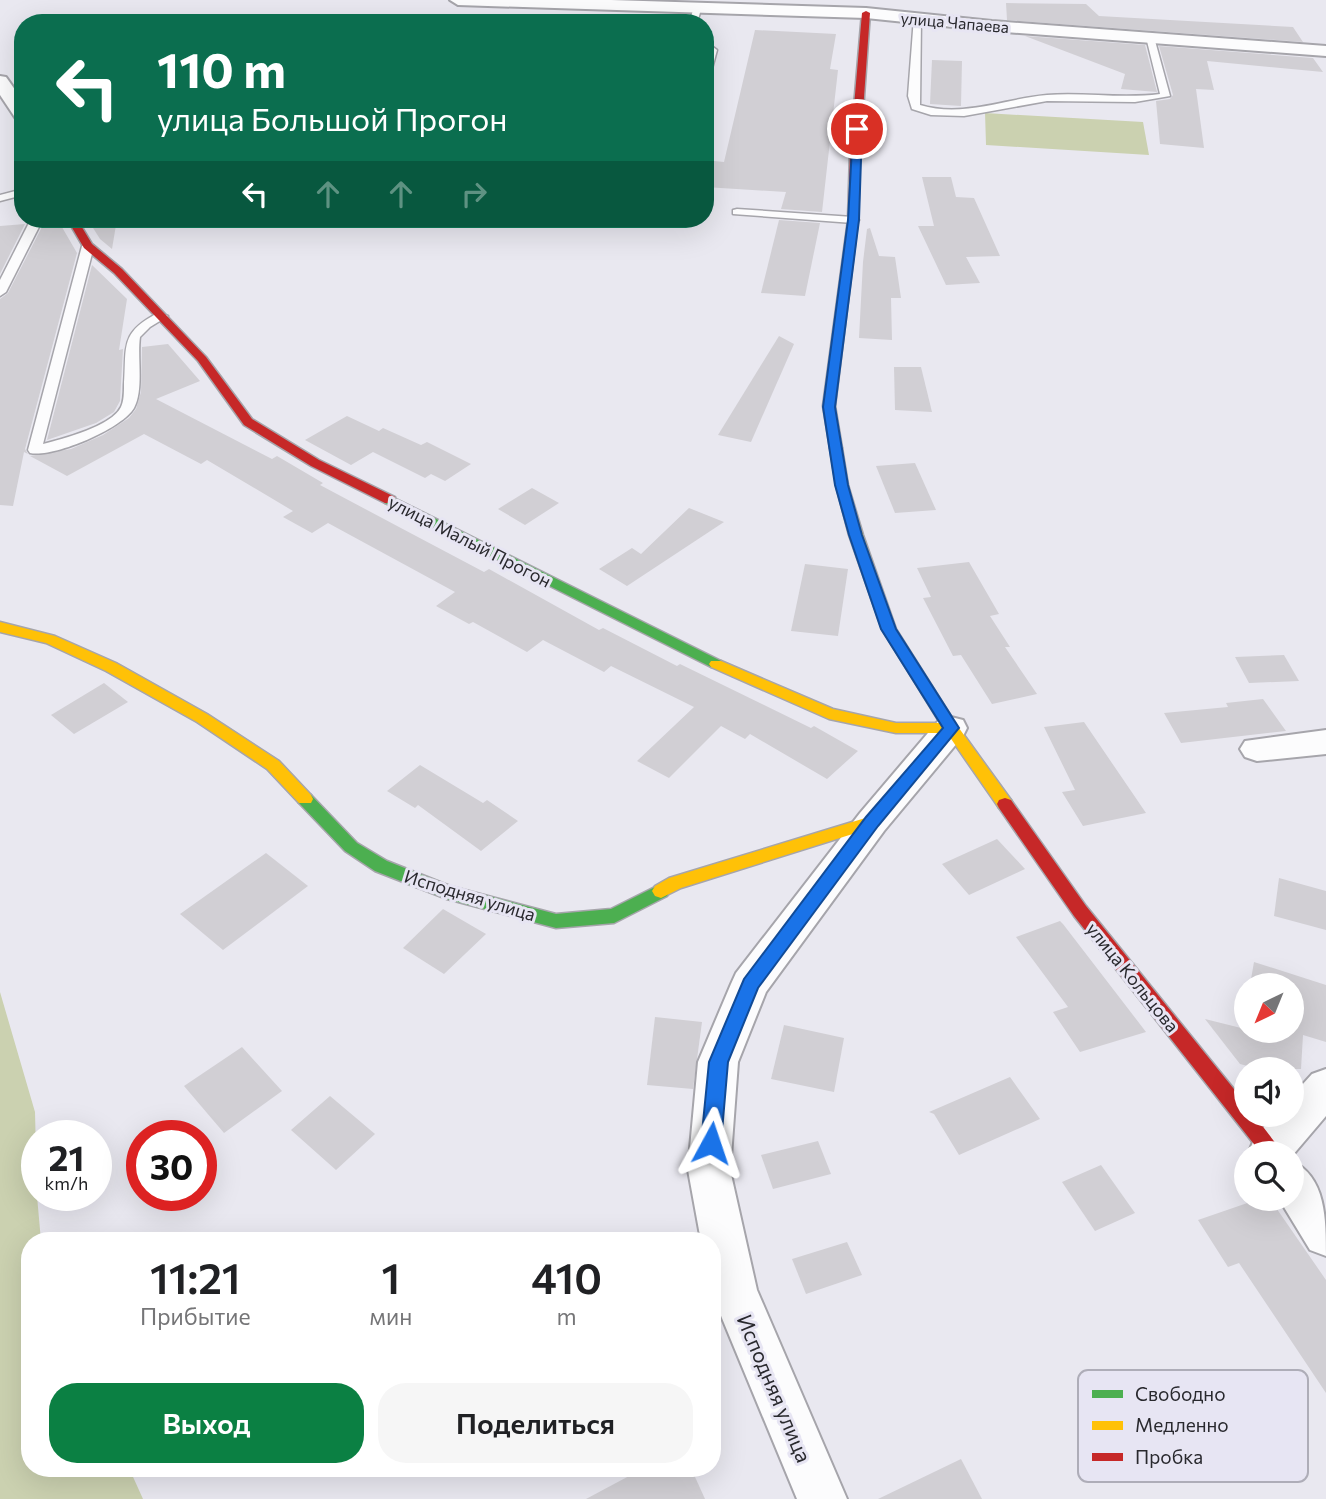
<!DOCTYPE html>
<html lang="ru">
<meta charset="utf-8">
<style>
body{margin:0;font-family:Commissioner,sans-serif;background:#f6f6f6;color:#202124;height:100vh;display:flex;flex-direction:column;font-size:26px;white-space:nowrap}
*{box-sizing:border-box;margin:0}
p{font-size:23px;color:#757577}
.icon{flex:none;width:38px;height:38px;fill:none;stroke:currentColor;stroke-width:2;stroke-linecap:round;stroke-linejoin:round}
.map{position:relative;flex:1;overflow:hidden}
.panel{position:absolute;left:21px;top:1232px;width:700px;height:245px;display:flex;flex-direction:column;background:#fff;border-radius:28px;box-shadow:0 7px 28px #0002}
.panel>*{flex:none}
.guide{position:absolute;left:14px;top:14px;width:700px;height:214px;border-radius:28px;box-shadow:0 7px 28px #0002;background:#0b6e4f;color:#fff;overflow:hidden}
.needle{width:46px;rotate:223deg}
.controls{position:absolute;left:1234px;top:973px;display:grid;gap:14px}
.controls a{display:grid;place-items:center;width:70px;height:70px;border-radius:50%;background:#fff;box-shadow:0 7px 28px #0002;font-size:35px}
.speed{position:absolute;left:21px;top:1120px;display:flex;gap:14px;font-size:35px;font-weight:700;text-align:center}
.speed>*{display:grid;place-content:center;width:91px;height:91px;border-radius:50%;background:#fff;box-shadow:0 7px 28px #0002;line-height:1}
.speed small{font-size:18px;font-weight:400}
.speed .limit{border:10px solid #d22;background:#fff;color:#111}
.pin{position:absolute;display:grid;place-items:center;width:60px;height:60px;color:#fff;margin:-30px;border:4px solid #fff;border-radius:50%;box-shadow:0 2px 7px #0007}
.me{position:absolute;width:77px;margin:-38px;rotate:5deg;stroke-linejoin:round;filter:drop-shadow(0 0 5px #0008)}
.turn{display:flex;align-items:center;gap:24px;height:147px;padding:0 28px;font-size:32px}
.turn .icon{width:91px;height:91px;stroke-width:2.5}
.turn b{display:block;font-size:49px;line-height:60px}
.lanes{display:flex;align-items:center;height:66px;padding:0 28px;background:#0003;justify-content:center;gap:35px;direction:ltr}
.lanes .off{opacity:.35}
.eta{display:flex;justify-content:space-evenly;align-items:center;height:119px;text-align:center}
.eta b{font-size:42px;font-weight:600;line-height:49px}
.button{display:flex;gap:14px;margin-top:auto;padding:14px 28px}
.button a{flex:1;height:80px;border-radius:28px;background:#0b8043;color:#fff;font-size:28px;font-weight:600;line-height:80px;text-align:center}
.button a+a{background:#f6f6f6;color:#202124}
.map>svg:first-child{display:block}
</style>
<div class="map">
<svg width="1326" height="1499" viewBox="0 0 1326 1499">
<rect width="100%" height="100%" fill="#e9e8f0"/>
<g fill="#cbd1b0">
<polygon points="985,113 1143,122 1149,155 986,145"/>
<polygon points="0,992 35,1112 37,1196 41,1241 30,1241 30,1468 129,1468 143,1499 0,1499"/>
</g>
<g fill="#d1cfd4">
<polygon points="1006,3 1086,4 1099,16 1293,27 1303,42 1007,20"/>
<polygon points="755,30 836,34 830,69 838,70 822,212 781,209 786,192 705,187 705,160 724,162"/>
<polygon points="1025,36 1145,45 1157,92 1121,89 1125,74"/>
<polygon points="1159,46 1313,58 1323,72 1207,61 1214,90 1196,89 1204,148 1160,144 1156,101 1170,99 1173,95"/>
<polygon points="932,60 962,61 961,106 930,104"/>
<polygon points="922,177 951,177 956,197 974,198 1000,256 966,257 980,283 946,285 918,226 934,226"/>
<polygon points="117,219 112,249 100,239 88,220"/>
<polygon points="779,220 820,223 805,296 761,293"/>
<polygon points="59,222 77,253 25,449 28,454 24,452 13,506 0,505 0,299 8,293 44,223"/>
<polygon points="25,224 0,274 0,226"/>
<polygon points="870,228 879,256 895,257 901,298 891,298 892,340 859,338 863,262 867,229"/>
<polygon points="92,265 127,299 119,350 123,349 120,401 114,412 96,423 47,440"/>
<polygon points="779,336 794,344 751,442 718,435"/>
<polygon points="168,344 200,381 156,399 272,459 277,456 323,483 320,485 399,527 484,572 489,569 599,630 603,628 677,666 680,664 811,728 814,726 858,751 827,779 750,734 745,739 721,726 669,778 637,761 694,707 611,666 604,672 543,640 527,652 473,622 469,624 436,606 455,592 328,523 312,533 283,517 293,511 207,460 201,464 144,434 67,476 30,456 71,449 103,435 129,418 136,409 141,392 142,347"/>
<polygon points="894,367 921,367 932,412 895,410"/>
<polygon points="347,416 379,431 383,428 421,445 427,442 471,464 445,481 431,474 425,478 373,452 351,465 305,440"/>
<polygon points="915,463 936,510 895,513 876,466"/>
<polygon points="532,488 559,503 525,525 498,509"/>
<polygon points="689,508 724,522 627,586 599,569 632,548 641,554"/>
<polygon points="969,562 999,614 990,616 1010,647 1005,647 1037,694 992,704 961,655 953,656 923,598 931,597 917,568"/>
<polygon points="805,564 848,569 838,636 791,631"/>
<polygon points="1284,655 1299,681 1249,683 1235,657"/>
<polygon points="104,683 128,702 74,734 51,715"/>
<polygon points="1263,699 1286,731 1181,743 1164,713 1228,707 1226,703"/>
<polygon points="1084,722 1146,813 1083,826 1062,792 1075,790 1044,727"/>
<polygon points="420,765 483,803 487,800 518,821 481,851 418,805 415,808 387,791"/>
<polygon points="997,839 1025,869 969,895 942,864"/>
<polygon points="266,853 308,886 223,950 180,914"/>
<polygon points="1279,878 1326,891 1326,930 1274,916"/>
<polygon points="443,909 486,934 444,974 403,948"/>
<polygon points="1060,921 1063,924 1146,1032 1080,1052 1053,1012 1068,1007 1016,937"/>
<polygon points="1254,962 1326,985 1326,1042 1303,1035 1301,1069 1259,1069 1240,1064 1205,1019 1241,1028 1246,1003 1246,1031 1292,1031 1292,985 1250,985"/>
<polygon points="655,1017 702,1022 693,1089 647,1085"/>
<polygon points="784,1025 844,1038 834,1092 771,1079"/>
<polygon points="242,1047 282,1091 224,1133 184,1086"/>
<polygon points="1010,1077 1040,1119 959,1155 934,1114 929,1112"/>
<polygon points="330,1096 375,1134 336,1170 291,1130"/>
<polygon points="818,1141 831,1174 773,1189 761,1155"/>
<polygon points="1101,1165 1135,1213 1095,1231 1062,1182"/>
<polygon points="1259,1199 1270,1199 1326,1280 1326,1393 1239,1263 1228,1267 1198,1220"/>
<polygon points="847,1242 862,1275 806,1294 792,1259"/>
<polygon points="961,1459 982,1499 878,1499"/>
<polygon points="644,1468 691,1468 705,1499 586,1499"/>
</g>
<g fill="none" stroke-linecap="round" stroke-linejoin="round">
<g stroke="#a6a5ab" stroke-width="3">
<g id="lane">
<polygon points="694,7 701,9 697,23 689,23"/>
<path d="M 914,17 L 921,19 L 920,105 C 963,118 1003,99 1047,95 C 1084,92 1122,99 1160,94 L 1146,37 L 1150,34 L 1154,37 L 1170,96 L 1135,102 L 1047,101 L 964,116 L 931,115 L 912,109 L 908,96 Z"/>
<polygon points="705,41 717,50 710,76 705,79"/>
<polygon points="23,189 23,195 0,201 0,195"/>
<polygon points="737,209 853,217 859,220 853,223 733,214 733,210"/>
<polygon points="31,219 43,219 6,292 0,296 0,280"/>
<path d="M 88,243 L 94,246 L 43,444 C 63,439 112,426 121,407 C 124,401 124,392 124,385 C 127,347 119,333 158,313 L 168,316 L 150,327 L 140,337 C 137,358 144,389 134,408 C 122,429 53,458 30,453 L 28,450 L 82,246 Z"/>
</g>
</g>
<g stroke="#a6a5ab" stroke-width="4">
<g id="street">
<polygon points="450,0 611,0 866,8 992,21 1326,46 1326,56 992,31 866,18 458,5"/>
<polygon points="0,76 6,77 23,101 23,121 16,119 0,95"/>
<polygon points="951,717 963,720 967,728 963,736 884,831 766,992 738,1062 730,1170 757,1290 847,1499 797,1499 712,1294 712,1241 701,1241 688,1170 698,1062 731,984 736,973 860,813 939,720"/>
<polygon points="1326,730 1326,754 1257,761 1245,757 1240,749 1245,741"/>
<polygon points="1326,1069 1326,1116 1292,1156 1292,1153 1252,1153 1250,1149 1256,1135 1275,1115 1292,1115 1292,1096 1312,1074"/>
<path d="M 1292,1161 C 1326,1177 1326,1219 1326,1256 L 1310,1250 L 1279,1199 L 1292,1199 Z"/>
</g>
</g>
<g stroke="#a6a5ab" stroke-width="3">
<g id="fast">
<polygon points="390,496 721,661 723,664 721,667 711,667 385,503 383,500"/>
<polygon points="305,793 311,795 357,843 387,861 450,886 556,914 611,909 661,884 667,886 670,891 667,896 614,923 556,928 447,899 375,871 345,851 299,803 297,799 299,795"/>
</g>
</g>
<g stroke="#a6a5ab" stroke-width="3">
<g id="slow">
<polygon points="836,444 842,448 848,485 863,535 896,629 956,724 1011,800 1013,804 1011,808 999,808 947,733 896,733 829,719 711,667 709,664 711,661 721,661 833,709 896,723 940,723 882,629 849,535 836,485 830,448"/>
<polygon points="0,622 55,636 116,663 207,714 279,761 311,795 313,799 311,803 299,803 267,769 197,722 106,671 46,643 0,632"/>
<polygon points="872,816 878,818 880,822 878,826 681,888 661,898 655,896 652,891 655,886 669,878"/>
</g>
</g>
<g stroke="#a6a5ab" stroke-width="3">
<g id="jam">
<polygon points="866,11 870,13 860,153 858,220 835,406 842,448 836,452 830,448 823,406 848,220 850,153 862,13"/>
<polygon points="67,219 77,219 92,244 122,269 206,357 252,419 319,460 395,497 395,503 385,503 311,466 244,425 198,361 114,273 84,248"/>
<polygon points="1005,798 1011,800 1086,906 1246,1104 1246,1115 1254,1115 1283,1153 1261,1153 1074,916 999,808 997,804 999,800"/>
</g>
</g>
<use href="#lane" fill="#fcfcfd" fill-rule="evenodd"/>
<use href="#street" fill="#fcfcfd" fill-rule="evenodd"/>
<use href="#fast" fill="#4caf50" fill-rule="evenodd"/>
<use href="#slow" fill="#ffc107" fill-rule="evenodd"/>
<use href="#jam" fill="#c62828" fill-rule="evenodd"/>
</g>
<polygon fill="#1a73e8" stroke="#114b97" stroke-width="2" points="857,126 862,129 859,220 835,407 848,485 862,535 896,629 959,728 878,826 758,988 728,1062 721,1143 718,1150 711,1152 704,1150 701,1143 709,1062 744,979 866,817 943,728 881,629 849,535 835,485 823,407 848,220 853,129"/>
<g text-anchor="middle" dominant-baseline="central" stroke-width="6" stroke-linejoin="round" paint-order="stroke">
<g font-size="16" fill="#29292e" stroke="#e7e5f3">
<text transform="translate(955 22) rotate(5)">улица Чапаева</text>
</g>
<g font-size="18" fill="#29292e" stroke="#e7e5f3">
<text transform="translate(470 541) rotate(27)">улица Малый Прогон</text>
<text transform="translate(470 895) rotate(17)">Исподняя улица</text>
<text transform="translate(1133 977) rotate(51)">улица Кольцова</text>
</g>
<g font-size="21" fill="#29292e" stroke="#e7e5f3">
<text transform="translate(775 1388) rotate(67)">Исподняя улица</text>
</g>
</g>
<rect x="1078" y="1370" width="230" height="112" rx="10" fill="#e7e5f3" stroke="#aeadb8" stroke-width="2"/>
<rect x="1092" y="1390" width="31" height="8" fill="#4caf50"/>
<rect x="1092" y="1421" width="31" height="9" fill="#ffc107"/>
<rect x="1092" y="1453" width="31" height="8" fill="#c62828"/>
<g font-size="19" fill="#29292e">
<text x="1135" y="1401">Свободно</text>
<text x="1135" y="1432">Медленно</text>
<text x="1135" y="1464">Пробка</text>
</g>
</svg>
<div class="controls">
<a><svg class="needle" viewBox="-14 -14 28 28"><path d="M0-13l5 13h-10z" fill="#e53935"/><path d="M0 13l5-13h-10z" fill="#757577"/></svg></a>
<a><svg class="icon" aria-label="sound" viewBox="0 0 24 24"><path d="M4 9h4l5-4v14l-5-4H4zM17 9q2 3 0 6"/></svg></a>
<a><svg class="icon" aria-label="search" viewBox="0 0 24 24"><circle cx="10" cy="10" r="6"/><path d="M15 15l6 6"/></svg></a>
</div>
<div class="speed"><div>21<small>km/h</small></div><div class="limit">30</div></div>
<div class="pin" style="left:857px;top:129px;background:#d93025"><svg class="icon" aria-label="arrive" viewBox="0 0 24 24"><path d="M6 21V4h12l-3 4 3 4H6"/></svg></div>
<svg class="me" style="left:711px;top:1143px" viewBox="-20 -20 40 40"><path d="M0-17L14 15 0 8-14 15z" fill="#1a73e8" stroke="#fff" stroke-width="4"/></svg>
<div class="guide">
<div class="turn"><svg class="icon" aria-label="left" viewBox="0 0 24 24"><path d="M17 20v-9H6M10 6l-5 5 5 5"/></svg><div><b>110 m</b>улица Большой Прогон</div></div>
<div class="lanes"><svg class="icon" aria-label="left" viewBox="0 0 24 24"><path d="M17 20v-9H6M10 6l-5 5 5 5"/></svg><svg class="icon off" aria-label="ahead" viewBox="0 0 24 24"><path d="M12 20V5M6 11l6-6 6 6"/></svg><svg class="icon off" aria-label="ahead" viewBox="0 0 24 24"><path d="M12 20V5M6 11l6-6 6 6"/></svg><svg class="icon off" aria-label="right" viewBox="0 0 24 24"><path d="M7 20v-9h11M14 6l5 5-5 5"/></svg></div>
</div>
<section class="panel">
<div class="eta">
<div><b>11:21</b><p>Прибытие</p></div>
<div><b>1</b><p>мин</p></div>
<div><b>410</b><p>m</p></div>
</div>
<div class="button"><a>Выход</a><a>Поделиться</a></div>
</section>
</div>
